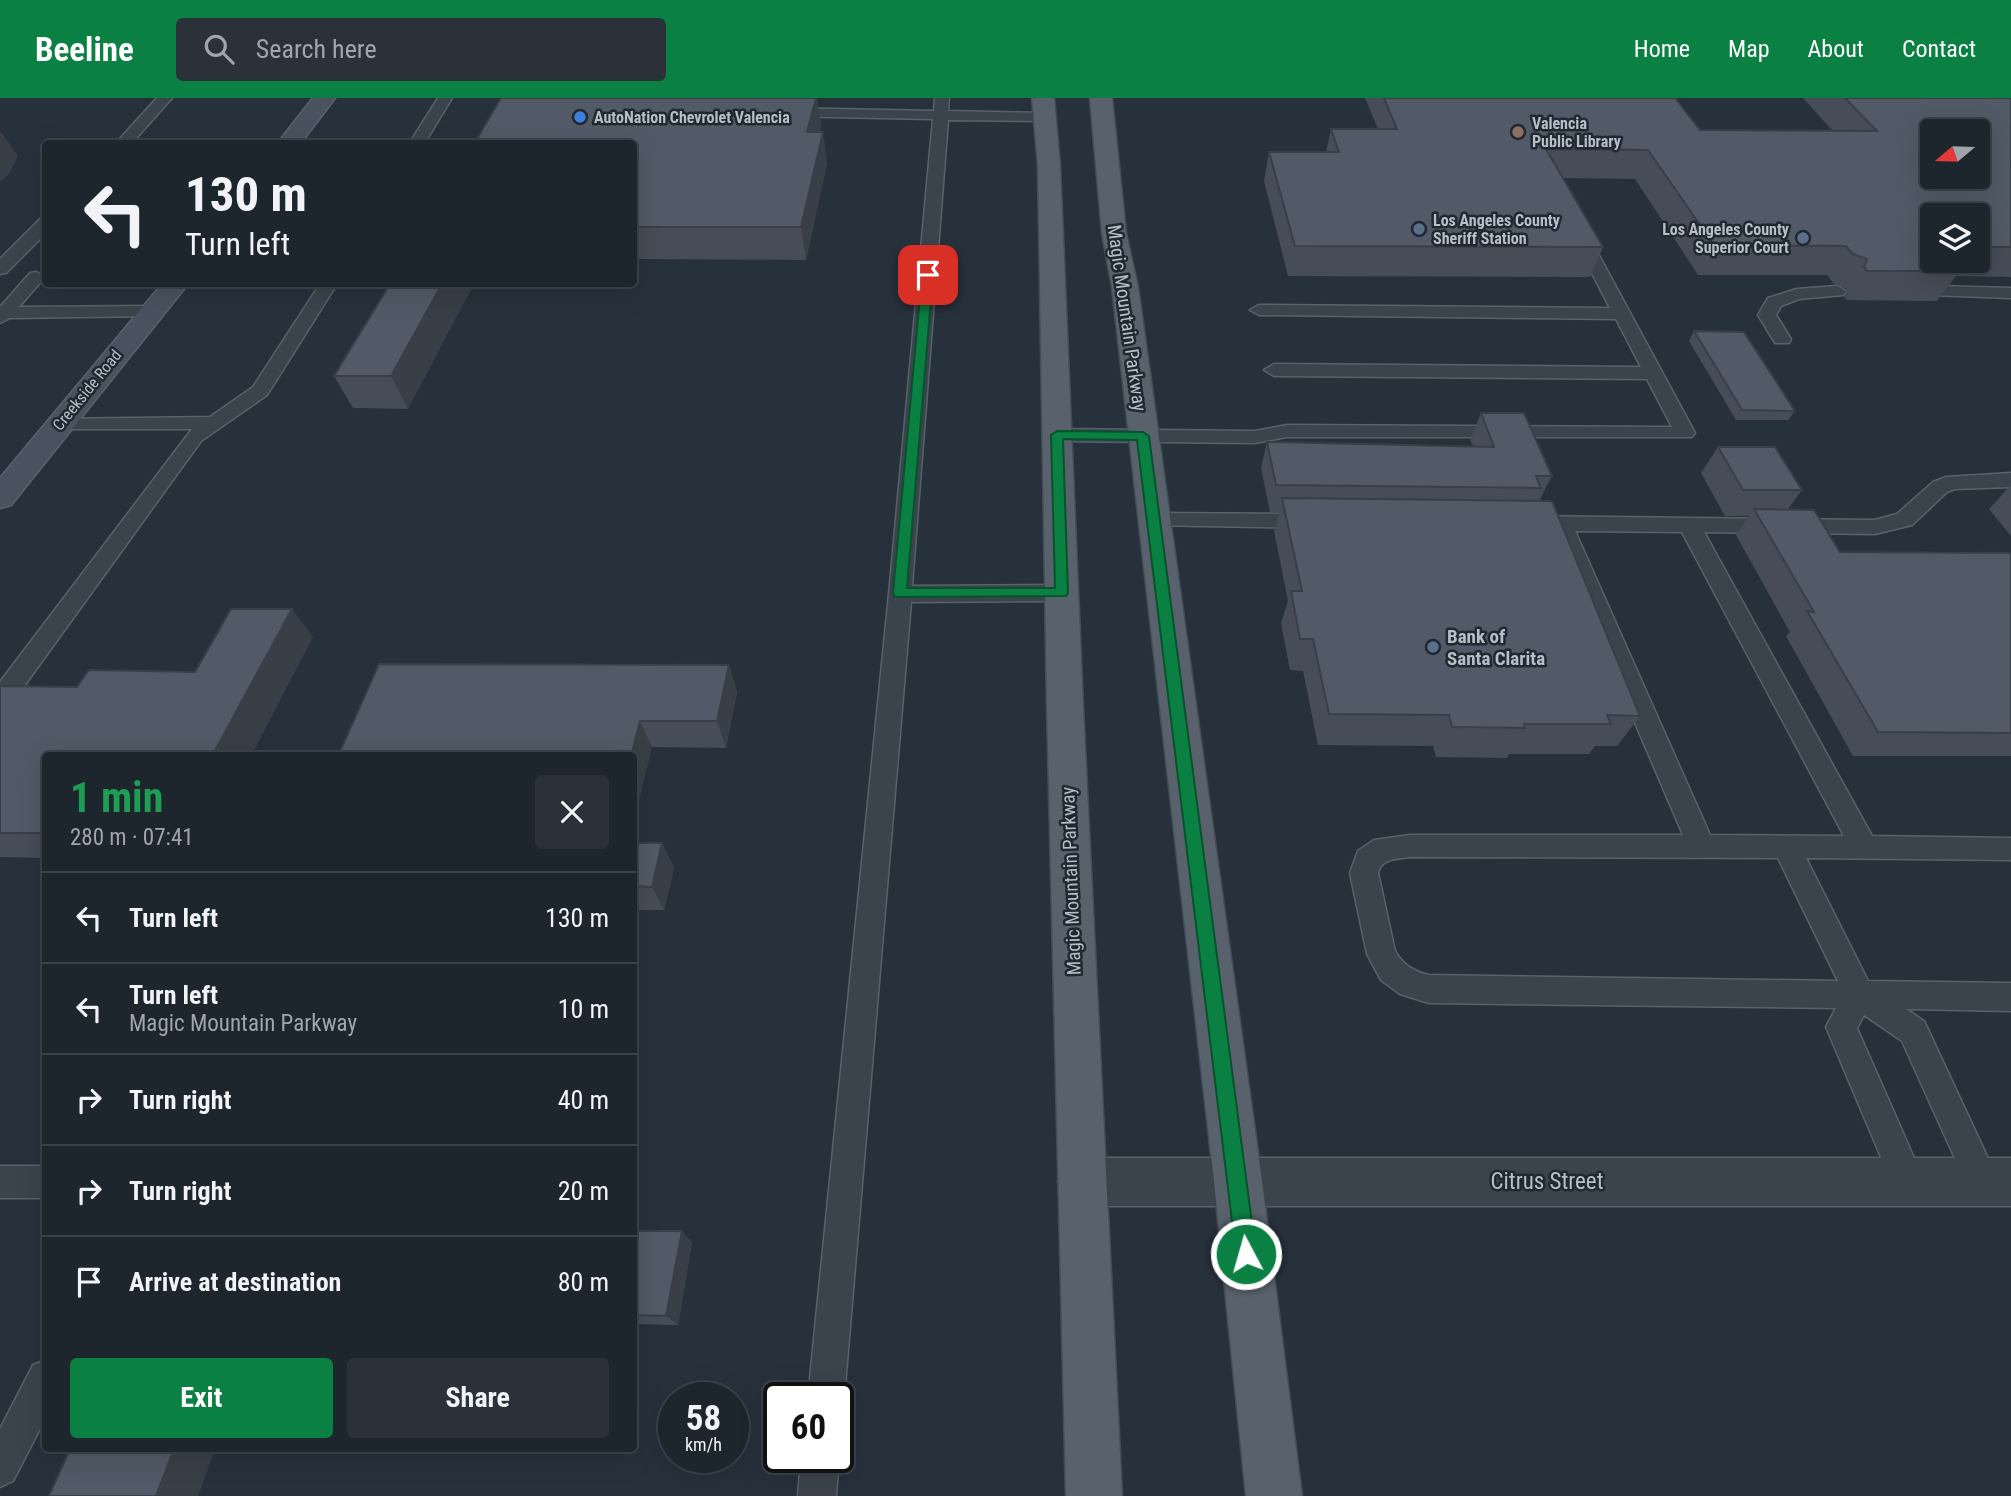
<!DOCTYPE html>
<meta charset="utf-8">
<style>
body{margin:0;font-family:"Roboto Condensed",sans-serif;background:#2a3139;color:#f1f3f6;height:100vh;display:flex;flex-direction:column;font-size:26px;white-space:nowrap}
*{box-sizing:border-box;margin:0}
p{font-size:23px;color:#a0a5aa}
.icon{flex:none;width:38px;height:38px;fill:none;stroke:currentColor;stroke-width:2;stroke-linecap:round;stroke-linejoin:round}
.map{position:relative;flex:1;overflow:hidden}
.panel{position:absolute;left:42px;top:654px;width:595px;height:700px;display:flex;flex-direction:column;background:#1d252d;border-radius:7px;box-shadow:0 7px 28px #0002,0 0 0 2px #3b4249}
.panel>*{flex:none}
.hud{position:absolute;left:42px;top:42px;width:595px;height:147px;border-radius:7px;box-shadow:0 7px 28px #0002,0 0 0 2px #3b4249;background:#1d252d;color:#f1f3f6;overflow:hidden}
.needle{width:46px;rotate:251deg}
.fabs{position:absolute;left:1920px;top:21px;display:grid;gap:14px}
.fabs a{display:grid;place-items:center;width:70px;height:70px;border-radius:7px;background:#1d252d;box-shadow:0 7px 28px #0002,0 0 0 2px #3b4249;font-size:35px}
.speed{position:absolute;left:658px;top:1284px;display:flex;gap:14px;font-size:35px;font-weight:700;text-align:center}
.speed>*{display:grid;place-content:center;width:91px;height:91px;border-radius:50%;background:#1d252d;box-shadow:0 7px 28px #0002,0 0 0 2px #3b4249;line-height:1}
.speed small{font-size:18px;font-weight:400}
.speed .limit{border:4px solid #111;border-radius:10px;background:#fff;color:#111}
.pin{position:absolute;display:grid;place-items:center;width:60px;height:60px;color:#fff;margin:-30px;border-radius:14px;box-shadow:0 4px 10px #0006}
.me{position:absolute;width:77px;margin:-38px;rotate:354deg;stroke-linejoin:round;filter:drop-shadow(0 0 5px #0008)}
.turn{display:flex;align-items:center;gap:24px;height:147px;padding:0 28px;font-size:32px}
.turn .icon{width:91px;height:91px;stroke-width:2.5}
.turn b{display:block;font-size:49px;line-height:60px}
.round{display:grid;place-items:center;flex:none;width:74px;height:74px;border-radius:7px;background:#2a3139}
.summary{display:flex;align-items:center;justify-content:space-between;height:119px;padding:0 28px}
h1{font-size:42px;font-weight:700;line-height:52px;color:#1e9e55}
.button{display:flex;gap:14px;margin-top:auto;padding:14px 28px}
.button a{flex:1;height:80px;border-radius:7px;background:#0b8043;color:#fff;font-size:28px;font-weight:700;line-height:80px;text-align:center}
.button a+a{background:#2a3139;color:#f1f3f6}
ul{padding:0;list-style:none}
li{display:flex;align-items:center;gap:21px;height:91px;padding:0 28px;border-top:2px solid #3b4249}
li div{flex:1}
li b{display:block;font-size:26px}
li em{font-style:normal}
header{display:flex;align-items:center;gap:42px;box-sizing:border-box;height:98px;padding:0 35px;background:#0b8043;color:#fff}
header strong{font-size:33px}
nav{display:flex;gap:38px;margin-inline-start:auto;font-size:24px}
.search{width:490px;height:63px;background:#2a3139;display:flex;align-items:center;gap:18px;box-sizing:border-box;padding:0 24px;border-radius:7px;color:#a0a5aa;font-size:26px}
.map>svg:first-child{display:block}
</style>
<header>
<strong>Beeline</strong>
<div class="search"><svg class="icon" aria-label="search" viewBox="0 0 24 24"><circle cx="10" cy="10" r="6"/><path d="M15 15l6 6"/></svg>Search here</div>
<nav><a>Home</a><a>Map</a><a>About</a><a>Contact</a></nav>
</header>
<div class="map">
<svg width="2011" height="1398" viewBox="0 0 2011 1398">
<rect width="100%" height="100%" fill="#27313c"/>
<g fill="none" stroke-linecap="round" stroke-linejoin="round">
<g stroke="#59616a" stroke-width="3">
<g id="lane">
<polygon points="157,0 172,0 131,46 115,46"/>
<polygon points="438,0 452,0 424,46 409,46"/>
<polygon points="722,0 736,0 733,9 934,13 935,0 949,0 948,13 1044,15 1051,19 1044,23 948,22 912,488 1062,487 1070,489 1073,495 1070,501 1062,503 911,504 844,1300 838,1313 838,1300 808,1300 889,496 933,21 724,17 717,13"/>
<polygon points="46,120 46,135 6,175 0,176 0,161 40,121"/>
<polygon points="1580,132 1588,137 1695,335 1692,339 1287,339 1255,345 1057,343 1050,341 1047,337 1050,333 1057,331 1255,333 1287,327 1672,329 1647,281 1274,278 1264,272 1274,266 1641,269 1616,221 1259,217 1250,212 1259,207 1610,210 1572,137"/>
<polygon points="36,174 45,179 19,209 152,208 161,213 152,218 10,220 0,225 0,209 30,175"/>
<polygon points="320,186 337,186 267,297 201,343 9,609 0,611 0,584 192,331 61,331 54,329 51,325 54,321 210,319 253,289"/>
<polygon points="1837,188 1846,193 1843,197 1799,201 1781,208 1776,217 1791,241 1789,245 1775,245 1758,217 1768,200 1797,191"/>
<polygon points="1935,188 2011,190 2011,200 1929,197 1926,193 1929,189"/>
<path d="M 2011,375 L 2011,389 L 1955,391 L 1947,394 L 1912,427 L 1875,436 L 1704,434 L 1872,738 L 2011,740 L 2011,762 L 1806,760 L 1868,883 L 2011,885 L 2011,913 L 1906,911 L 1924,923 L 1999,1084 L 1995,1096 L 1983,1100 L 1971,1096 L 1902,943 L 1864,917 L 1857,930 L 1925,1085 L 1921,1097 L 1909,1101 L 1897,1097 L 1826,929 L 1836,910 L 1429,905 L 1400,896 L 1381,882 L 1367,856 L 1350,775 L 1358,753 L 1374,742 L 1410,737 L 1683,737 L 1553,433 L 1518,430 L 1515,425 L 1518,420 L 1526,418 L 1875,422 L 1897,416 L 1933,384 L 1946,379 ZM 1575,433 L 1682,434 L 1844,738 L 1710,737 ZM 1410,759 L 1778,760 L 1838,883 L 1429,877 C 1413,873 1403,867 1395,853 L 1378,775 C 1382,760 1396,761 1410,759 Z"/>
<polygon points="1153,415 1312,416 1320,418 1323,423 1320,428 1312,430 1145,427 1142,422 1145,417"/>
<rect x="0" y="1068" width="46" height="32"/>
<polygon points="46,1262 46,1319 13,1383 0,1389 0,1331 33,1267"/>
<polygon points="838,1359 839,1360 836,1398 798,1398 801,1360"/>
</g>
</g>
<g stroke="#59616a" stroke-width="3">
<polygon id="street" points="1082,1060 2011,1060 2011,1108 1082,1108 1065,1101 1058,1084 1065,1067"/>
</g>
<g stroke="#59616a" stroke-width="3">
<g id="secondary">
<polygon points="313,0 335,0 300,46 277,46"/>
<polygon points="162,186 188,186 11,407 0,410 0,380"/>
</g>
</g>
<g stroke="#444c55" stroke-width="3">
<g id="primary">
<polygon points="1032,0 1054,0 1060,68 1083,609 1122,1398 1066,1398 1047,609 1038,68"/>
<polygon points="1090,0 1112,0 1126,135 1138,189 1262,1083 1302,1398 1246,1398 1214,1083 1112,189 1102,135"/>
</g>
</g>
<use href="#lane" fill="#3b434c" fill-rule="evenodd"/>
<use href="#street" fill="#3b434c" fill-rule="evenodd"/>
<use href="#secondary" fill="#4a525f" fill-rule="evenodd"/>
<use href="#primary" fill="#59626c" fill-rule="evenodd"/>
</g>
<g fill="#464d58" fill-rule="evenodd">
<polygon points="501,0 817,0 821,27 819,34 827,65 806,162 634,161 634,46"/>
<path d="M 1365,0 L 1675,0 L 1700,32 L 1833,33 L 1803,0 L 2011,0 L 2011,179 L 1956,178 L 1937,203 L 1847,202 L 1844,199 L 1847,191 L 1834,186 L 1827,177 L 1698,177 L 1635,81 L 1563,80 L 1603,149 L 1590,179 L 1288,178 L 1264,83 L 1269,54 L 1326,54 L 1331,31 L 1378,31 ZM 1932,117 L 1978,117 L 1978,163 L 1932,163 Z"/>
<polygon points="390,186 408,311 353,310 334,278"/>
<polygon points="1694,233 1795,313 1788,322 1736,322 1689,243"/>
<polygon points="1481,315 1552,378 1539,403 1640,618 1617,648 1595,648 1589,656 1509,656 1507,660 1436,659 1433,648 1318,647 1303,573 1290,572 1281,525 1288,503 1274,433 1279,414 1270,414 1261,370 1267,344 1473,348 1470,342"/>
<polygon points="1718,349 1802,392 1788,411 1840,454 2011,455 2011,658 1853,658 1786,538 1790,534 1736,437 1749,418 1725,418 1701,375"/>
<polygon points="2011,387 2011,438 1989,411"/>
<polygon points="313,539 46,658 46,760 0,759 0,588 77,589 195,574"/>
<polygon points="729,567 737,594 726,650 652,649 338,658"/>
<polygon points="634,744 634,745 662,745 674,770 664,812 634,812"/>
<polygon points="634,1133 692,1144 678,1227 635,1226 634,1232"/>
</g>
<g fill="#393f47">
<polygon points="816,0 817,0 821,27 812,65 807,34"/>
<polygon points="0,33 18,58 9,76 0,84"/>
<polygon points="823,34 827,65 806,162 801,129"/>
<polygon points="442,186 474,186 408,311 391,278"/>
<polygon points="292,511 313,539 251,658 212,658"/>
<polygon points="729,567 737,594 726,650 717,623"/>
<polygon points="640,623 652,649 634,723 634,658 631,658"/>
<polygon points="662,745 674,770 664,812 652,789"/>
<polygon points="682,1133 692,1144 678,1227 666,1218"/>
<polygon points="174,1351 215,1351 198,1398 156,1398"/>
</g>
<g fill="#515a66" stroke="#393f47" stroke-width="2" fill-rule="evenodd">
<polygon points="501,0 816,0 807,34 823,34 801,129 634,129 634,46 474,46"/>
<path d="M 1384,0 L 1675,0 L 1700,32 L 1877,33 L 1845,0 L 2011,0 L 2011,149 L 1978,149 L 1978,117 L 1932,117 L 1932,163 L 1945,163 L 1949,169 L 1959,173 L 1867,173 L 1864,169 L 1867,161 L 1853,156 L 1846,148 L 1714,147 L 1648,52 L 1546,51 L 1603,149 L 1295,148 L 1269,54 L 1339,54 L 1331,31 L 1397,31 ZM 1932,33 L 1978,33 L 1978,79 L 1932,79 Z"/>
<polygon points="390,186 442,186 391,278 334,278"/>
<polygon points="1694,233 1744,234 1795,313 1742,312"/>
<polygon points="1481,315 1524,315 1552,378 1536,378 1541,390 1276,387 1267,344 1494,349"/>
<polygon points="1718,349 1775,349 1802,392 1743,392"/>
<polygon points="1282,400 1552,403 1640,618 1607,617 1611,626 1524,626 1525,630 1452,629 1449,617 1329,616 1313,541 1300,541 1291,493 1302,493"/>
<polygon points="1754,411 1814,412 1840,454 2011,455 2011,635 1878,634 1807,513 1814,514"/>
<polygon points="231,511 292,511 212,658 46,658 46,735 0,735 0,588 77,589 89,572 195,574"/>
<polygon points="379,566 729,567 717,623 640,623 631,658 338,658"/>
<polygon points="634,745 662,745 652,789 634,788"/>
<polygon points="634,1133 682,1133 666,1218 634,1217"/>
<polygon points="70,1351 174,1351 156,1398 49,1398"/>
</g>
<polygon fill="#0b8043" stroke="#07532c" stroke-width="2" points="928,174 933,177 907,490 1055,490 1051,337 1057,333 1143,334 1149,338 1256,1156 1253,1163 1246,1166 1239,1163 1236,1156 1137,342 1063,341 1068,495 1066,498 895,499 893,495 922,177"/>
<circle fill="#3f7fe0" stroke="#202831" stroke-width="2.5" cx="580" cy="19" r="7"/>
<circle fill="#8d6e63" stroke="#202831" stroke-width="2.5" cx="1518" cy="34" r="7"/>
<g fill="#5c6f8a" stroke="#202831" stroke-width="2.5">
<circle cx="1419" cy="131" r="7"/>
<circle cx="1803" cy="140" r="7"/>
<circle cx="1433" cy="549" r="7"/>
</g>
<g text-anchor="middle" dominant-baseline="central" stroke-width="5" stroke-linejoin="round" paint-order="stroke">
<g font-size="16" font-weight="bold" fill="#b7bec7" stroke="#202831" text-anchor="start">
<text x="594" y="19">AutoNation Chevrolet Valencia</text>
<text x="1532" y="25">Valencia<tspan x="1532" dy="18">Public Library</tspan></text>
<text x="1433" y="122">Los Angeles County<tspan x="1433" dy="18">Sheriff Station</tspan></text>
<text x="1789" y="131" text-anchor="end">Los Angeles County<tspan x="1789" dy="18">Superior Court</tspan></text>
</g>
<g font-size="16" fill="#b7bec7" stroke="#202831">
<text transform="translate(87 292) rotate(-51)">Creekside Road</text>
</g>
<g font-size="19" fill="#b7bec7" stroke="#202831">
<text transform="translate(1127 220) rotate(82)">Magic Mountain Parkway</text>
<text transform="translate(1071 783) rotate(-92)">Magic Mountain Parkway</text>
</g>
<g font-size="19" font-weight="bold" fill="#b7bec7" stroke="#202831" text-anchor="start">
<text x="1447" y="538">Bank of<tspan x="1447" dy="22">Santa Clarita</tspan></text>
</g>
<g font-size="23" fill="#b7bec7" stroke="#202831">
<text x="1547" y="1083">Citrus Street</text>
</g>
</g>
</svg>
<div class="fabs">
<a><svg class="needle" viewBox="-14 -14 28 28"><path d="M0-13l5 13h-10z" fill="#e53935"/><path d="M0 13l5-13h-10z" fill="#a0a5aa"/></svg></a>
<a><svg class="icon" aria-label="layers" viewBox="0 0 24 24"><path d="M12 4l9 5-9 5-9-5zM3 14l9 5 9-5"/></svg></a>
</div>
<div class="speed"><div>58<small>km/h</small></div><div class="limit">60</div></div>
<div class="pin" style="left:928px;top:177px;background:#d93025"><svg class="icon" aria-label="arrive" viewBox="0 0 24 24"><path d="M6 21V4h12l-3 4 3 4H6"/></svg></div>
<svg class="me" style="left:1246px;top:1156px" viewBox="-20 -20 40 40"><circle r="17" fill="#0b8043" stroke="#fff" stroke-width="3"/><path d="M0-11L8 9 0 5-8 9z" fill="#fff"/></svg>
<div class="hud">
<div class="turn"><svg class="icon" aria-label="left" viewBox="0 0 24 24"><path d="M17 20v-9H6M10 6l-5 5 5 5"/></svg><div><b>130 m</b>Turn left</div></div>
</div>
<section class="panel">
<div class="summary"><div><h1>1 min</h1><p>280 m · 07:41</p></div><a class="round"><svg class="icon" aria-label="close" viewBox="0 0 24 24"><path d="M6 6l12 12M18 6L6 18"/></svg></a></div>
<ul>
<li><svg class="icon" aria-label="left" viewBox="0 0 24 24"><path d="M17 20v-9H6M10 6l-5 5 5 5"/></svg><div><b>Turn left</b></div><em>130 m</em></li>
<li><svg class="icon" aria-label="left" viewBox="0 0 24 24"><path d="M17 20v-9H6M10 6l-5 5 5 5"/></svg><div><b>Turn left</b><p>Magic Mountain Parkway</p></div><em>10 m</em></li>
<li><svg class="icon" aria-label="right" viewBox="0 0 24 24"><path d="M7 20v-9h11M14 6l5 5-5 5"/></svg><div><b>Turn right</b></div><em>40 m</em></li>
<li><svg class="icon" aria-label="right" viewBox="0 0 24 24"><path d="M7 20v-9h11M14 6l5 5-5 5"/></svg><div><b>Turn right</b></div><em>20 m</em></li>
<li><svg class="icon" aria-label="arrive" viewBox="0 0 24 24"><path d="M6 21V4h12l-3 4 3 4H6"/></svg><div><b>Arrive at destination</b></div><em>80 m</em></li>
</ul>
<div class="button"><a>Exit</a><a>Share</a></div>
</section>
</div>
